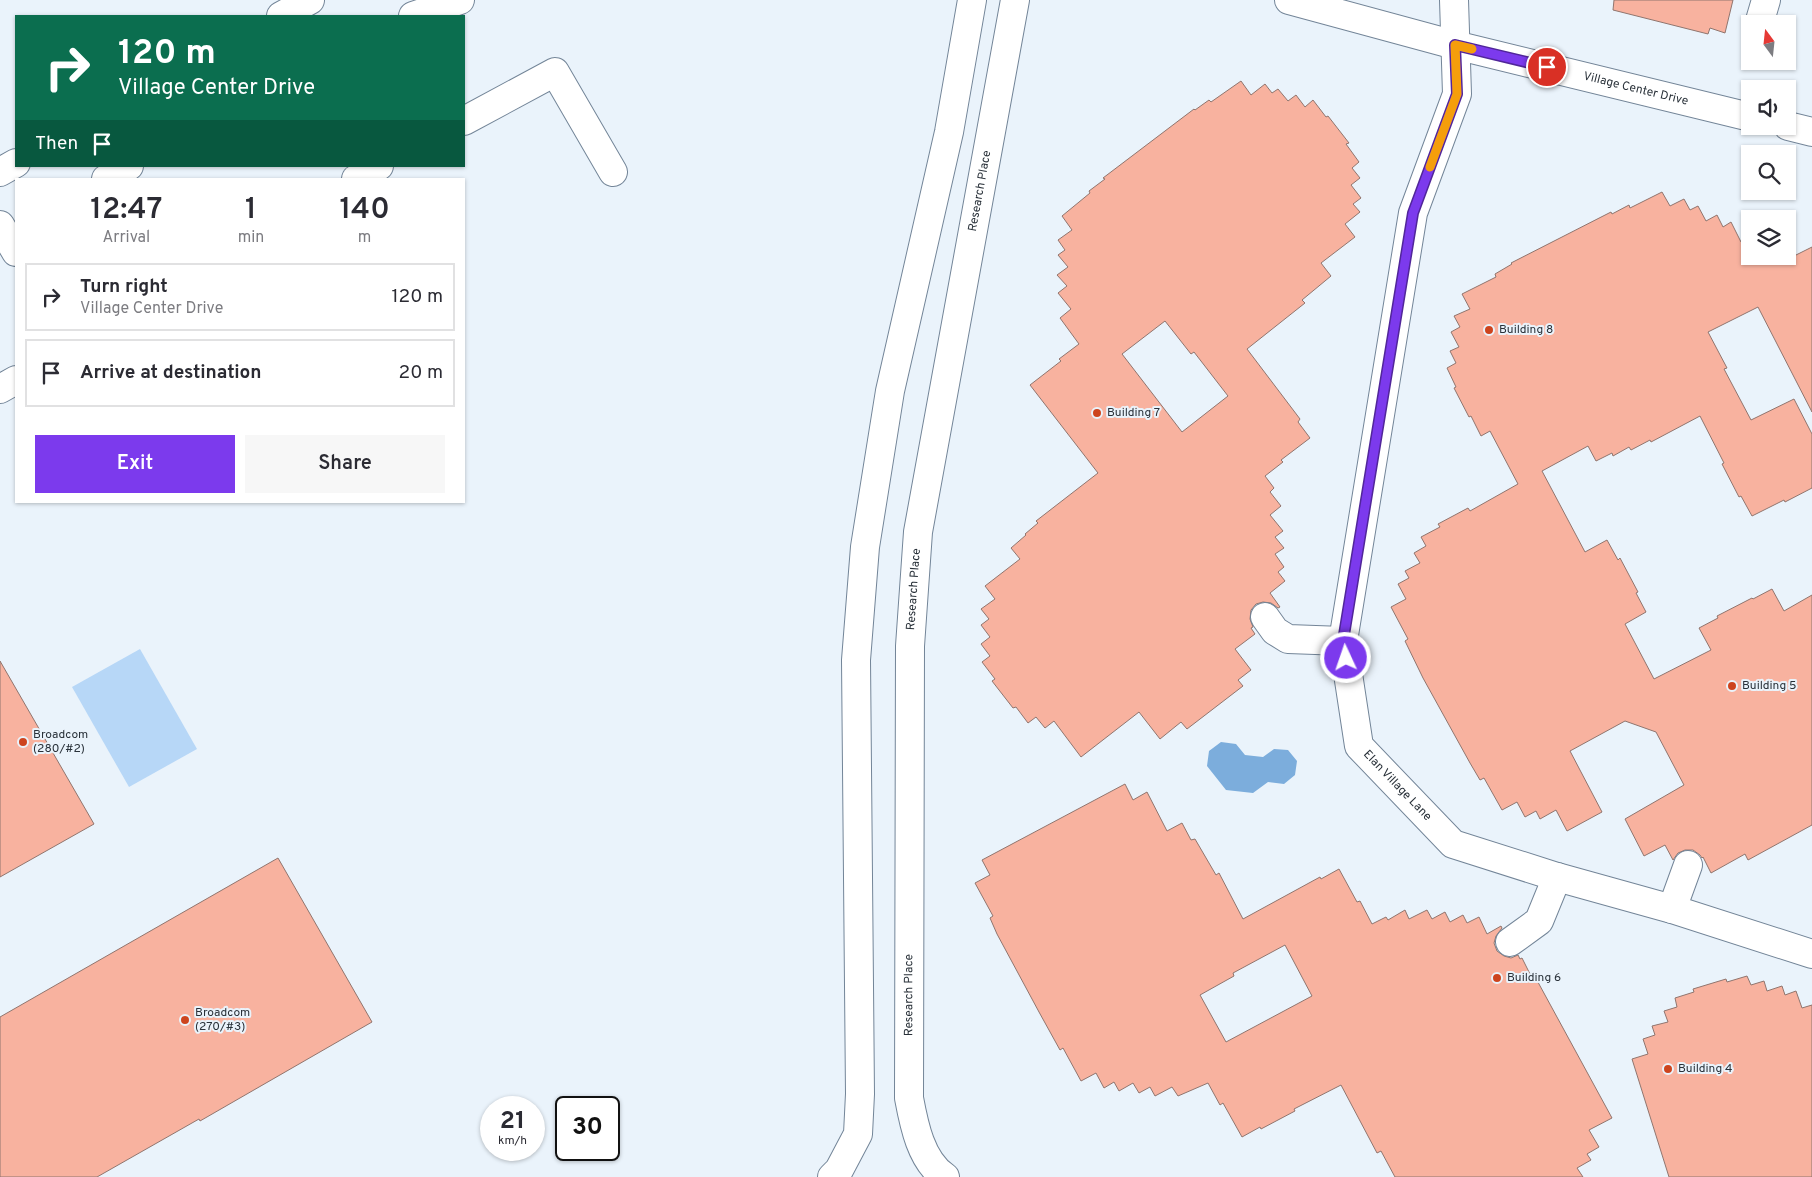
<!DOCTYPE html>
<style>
body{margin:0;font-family:Overpass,sans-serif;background:#f7f7f7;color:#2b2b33;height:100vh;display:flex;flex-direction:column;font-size:19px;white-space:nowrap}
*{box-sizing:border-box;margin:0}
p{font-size:16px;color:#7c7c81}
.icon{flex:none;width:28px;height:28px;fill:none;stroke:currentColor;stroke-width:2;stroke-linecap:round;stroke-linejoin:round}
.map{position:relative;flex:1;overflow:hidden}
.drawer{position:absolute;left:15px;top:178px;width:450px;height:325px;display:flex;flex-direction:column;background:#fff;border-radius:0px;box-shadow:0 1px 4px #0004}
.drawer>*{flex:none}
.guide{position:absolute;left:15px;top:15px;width:450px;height:152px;border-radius:0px;box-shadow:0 1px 4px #0004;background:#0b6e4f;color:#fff;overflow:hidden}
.needle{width:32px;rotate:345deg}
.tools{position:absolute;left:1741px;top:15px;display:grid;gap:10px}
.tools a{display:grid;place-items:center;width:55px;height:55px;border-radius:0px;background:#fff;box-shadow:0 1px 4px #0004;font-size:25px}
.speed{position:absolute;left:480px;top:1096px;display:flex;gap:10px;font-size:25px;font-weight:700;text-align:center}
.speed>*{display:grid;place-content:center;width:65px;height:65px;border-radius:50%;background:#fff;box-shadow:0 1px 4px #0004;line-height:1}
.speed small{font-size:12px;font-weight:400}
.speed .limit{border:2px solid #111;border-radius:8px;background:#fff;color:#111}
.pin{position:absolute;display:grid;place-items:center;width:42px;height:42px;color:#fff;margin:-21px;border:2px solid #fff;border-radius:50%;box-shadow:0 1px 5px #0007}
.me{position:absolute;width:55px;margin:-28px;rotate:357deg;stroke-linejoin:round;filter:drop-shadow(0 0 4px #0008)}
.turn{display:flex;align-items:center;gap:18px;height:105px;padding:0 20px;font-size:22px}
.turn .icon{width:65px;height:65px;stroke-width:2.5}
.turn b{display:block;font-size:35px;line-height:42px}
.then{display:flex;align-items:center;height:48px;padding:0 20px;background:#0003;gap:10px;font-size:19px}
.eta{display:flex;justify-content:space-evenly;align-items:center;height:85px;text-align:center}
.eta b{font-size:30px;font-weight:600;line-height:35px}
.cta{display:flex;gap:10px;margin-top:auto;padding:10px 20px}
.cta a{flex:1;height:58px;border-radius:0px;background:#7c3aed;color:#fff;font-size:20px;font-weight:600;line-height:58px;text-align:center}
.cta a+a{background:#f7f7f7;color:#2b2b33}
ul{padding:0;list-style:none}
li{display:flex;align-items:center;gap:15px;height:68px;margin:0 10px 8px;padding:0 10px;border:2px solid #e1e1e2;border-radius:0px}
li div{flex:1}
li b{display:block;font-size:19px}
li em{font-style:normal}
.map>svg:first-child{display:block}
</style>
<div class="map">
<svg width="1812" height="1177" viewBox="0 0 1812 1177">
<rect width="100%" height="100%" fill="#eaf3fb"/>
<polygon fill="#b7d7f7" points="140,649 197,749 129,787 72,687"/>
<polygon fill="#7caddc" points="1221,742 1236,744 1245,755 1263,757 1274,749 1288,750 1297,761 1295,775 1284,784 1268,782 1253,793 1226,790 1207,766 1209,751"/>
<g fill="#f8b29f" stroke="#90756e" fill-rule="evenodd">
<polygon points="1614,0 1733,0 1725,33 1710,28 1708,34 1613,10"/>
<path d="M 1241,81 L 1251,95 L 1265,84 L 1272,93 L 1278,89 L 1288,101 L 1296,95 L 1305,107 L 1313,100 L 1326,117 L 1328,116 L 1349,143 L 1346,144 L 1359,162 L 1352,168 L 1360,178 L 1351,185 L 1361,198 L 1353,204 L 1360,212 L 1345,224 L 1355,237 L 1321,263 L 1331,276 L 1302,300 L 1305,303 L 1247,349 L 1300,419 L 1298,422 L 1310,438 L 1281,460 L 1283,462 L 1265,476 L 1274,488 L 1270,492 L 1281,506 L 1270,515 L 1283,531 L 1275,537 L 1284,548 L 1275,554 L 1284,567 L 1278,572 L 1285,581 L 1270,593 L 1280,607 L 1278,608 L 1271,603 L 1263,602 L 1256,604 L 1251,610 L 1250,619 L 1253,627 L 1251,628 L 1255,634 L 1235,649 L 1251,670 L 1238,680 L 1243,686 L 1187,729 L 1181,722 L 1160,739 L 1139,712 L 1081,757 L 1054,721 L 1045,728 L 1036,717 L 1028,723 L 1016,707 L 1013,708 L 992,681 L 995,679 L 982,662 L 990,656 L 981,644 L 990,637 L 981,625 L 989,619 L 981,609 L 995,599 L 985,586 L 1020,559 L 1011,548 L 1026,535 L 1025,534 L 1038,523 L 1036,521 L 1098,473 L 1030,385 L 1061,361 L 1059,359 L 1079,344 L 1060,318 L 1071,309 L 1058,293 L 1067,286 L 1057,275 L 1068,267 L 1058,255 L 1065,250 L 1058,240 L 1072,230 L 1062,216 L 1090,193 L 1089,191 L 1105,179 L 1103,178 L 1194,109 L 1195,110 L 1209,100 L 1211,102 ZM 1165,321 L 1191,354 L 1194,352 L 1228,396 L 1182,432 L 1122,354 Z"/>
<polygon points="1662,192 1670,206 1684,199 1690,210 1698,206 1706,221 1717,215 1723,227 1731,222 1741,242 1750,238 1750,256 1794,256 1812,247 1812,412 1758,307 1708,332 1727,368 1724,369 1751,420 1794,399 1812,434 1812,488 1785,502 1784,500 1752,516 1741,496 1739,497 1722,464 1724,463 1700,416 1651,442 1650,440 1631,450 1629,447 1613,456 1612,453 1596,461 1588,446 1542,471 1585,552 1607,540 1618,560 1620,558 1638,592 1636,593 1646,612 1625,624 1654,679 1711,650 1699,628 1718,618 1717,616 1752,598 1753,599 1772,589 1784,611 1812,595 1812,825 1748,860 1745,854 1711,873 1703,857 1702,858 1700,855 1693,850 1685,850 1678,853 1673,860 1665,845 1644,856 1625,819 1684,785 1656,732 1625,721 1570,751 1602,812 1567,831 1556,810 1540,819 1536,811 1525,817 1517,802 1502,810 1484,778 1480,780 1470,763 1423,678 1405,641 1408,639 1391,607 1406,599 1398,584 1409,578 1405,571 1420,563 1414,553 1426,546 1421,537 1440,527 1438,524 1468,508 1470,511 1518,484 1490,431 1481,436 1471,416 1469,417 1454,388 1456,387 1447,368 1456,363 1450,351 1459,347 1451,332 1460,327 1454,316 1470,309 1462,294 1496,277 1495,274 1512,264 1511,263 1611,212 1612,214 1629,205 1630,208"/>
<polygon points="0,661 94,824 0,877"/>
<path d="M 1125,784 L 1133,800 L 1147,792 L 1167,831 L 1182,823 L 1191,840 L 1195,839 L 1216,875 L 1219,873 L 1243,919 L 1320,877 L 1321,879 L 1339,869 L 1357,902 L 1360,901 L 1372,924 L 1386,917 L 1388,920 L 1405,910 L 1409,919 L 1427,910 L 1432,919 L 1445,912 L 1450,922 L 1463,915 L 1467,923 L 1479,917 L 1487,934 L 1501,926 L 1502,928 L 1496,936 L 1494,943 L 1497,951 L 1504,956 L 1511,958 L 1518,955 L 1520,959 L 1522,958 L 1530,974 L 1533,973 L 1612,1118 L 1589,1130 L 1599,1147 L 1587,1154 L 1591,1160 L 1577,1168 L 1583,1177 L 1395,1177 L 1381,1151 L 1377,1153 L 1341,1085 L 1294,1109 L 1295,1111 L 1261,1129 L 1260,1127 L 1242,1137 L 1223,1103 L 1220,1105 L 1208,1083 L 1178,1096 L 1172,1087 L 1155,1096 L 1150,1087 L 1139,1093 L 1133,1083 L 1119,1091 L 1114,1082 L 1104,1088 L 1096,1073 L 1081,1081 L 1063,1048 L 1060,1050 L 1039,1012 L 997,934 L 990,918 L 993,916 L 975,883 L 990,875 L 982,860 ZM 1285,945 L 1312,996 L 1226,1042 L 1200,995 L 1234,976 L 1233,973 Z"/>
<polygon points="278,858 372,1022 200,1121 199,1119 97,1177 0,1177 0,1017"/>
<polygon points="1747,976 1751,985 1764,981 1767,991 1782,986 1785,995 1796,991 1802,1008 1812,1005 1812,1177 1669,1177 1632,1059 1648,1054 1643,1039 1655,1035 1652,1026 1668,1022 1664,1011 1677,1007 1675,998 1694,992 1693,989 1726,979 1727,982"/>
</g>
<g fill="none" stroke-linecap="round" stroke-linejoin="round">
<g stroke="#738598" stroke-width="30">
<g id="minor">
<path id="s1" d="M 1289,0 L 1455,45 L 1750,117"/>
<path id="s2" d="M 1454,0 L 1457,94 L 1413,213 L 1343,641 L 1359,746 L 1453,844 L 1557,877 L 1672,909 L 1812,954"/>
<polyline points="281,16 310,0"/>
<polyline points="413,16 460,0"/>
<polyline points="1759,24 1766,0"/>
<polyline points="464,121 555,72 613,172"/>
<polyline points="1788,126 1812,132"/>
<polyline points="0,172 16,163"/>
<polyline points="106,179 129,166"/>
<polyline points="356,179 379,166"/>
<polyline points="0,225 16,252"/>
<polyline points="0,389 16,380"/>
<polyline points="1265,617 1275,631 1288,639 1343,641"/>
<polyline points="1672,909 1688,865"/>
<polyline points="1510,942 1539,921 1557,877"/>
<polyline points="832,1177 839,1170 858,1134 860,1094 856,660 865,547 890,391 949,132 972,0"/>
<path id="s3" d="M 945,1177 C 921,1161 914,1125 909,1098 L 910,646 L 918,532 L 1015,0"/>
</g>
</g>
<use href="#minor" stroke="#fff" stroke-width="28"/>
</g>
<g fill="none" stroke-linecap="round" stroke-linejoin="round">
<g stroke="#51269a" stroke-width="12">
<polyline id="route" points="1346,658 1343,641 1413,213 1457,94 1455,45 1547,67"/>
</g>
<use href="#route" stroke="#7c3aed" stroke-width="9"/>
<polyline stroke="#f59e0b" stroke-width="9" points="1430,167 1457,94 1455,45 1472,49"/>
</g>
<g fill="#cd441e" stroke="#eaf3fb" stroke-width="2">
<circle cx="1489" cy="330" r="5"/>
<circle cx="1097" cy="413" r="5"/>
<circle cx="1732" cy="686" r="5"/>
<circle cx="23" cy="742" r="5"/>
<circle cx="1497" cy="978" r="5"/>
<circle cx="185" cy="1020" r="5"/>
<circle cx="1668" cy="1069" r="5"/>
</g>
<g text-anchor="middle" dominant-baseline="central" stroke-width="4" stroke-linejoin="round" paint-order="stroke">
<g font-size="12" fill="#293139" stroke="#eaf3fb">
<text stroke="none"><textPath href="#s1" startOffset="358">Village Center Drive</textPath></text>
<text stroke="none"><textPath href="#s3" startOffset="1002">Research Place</textPath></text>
<text stroke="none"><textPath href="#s3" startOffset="598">Research Place</textPath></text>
<text stroke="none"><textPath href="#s2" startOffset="816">Elan Village Lane</textPath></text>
<text stroke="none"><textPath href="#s3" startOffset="192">Research Place</textPath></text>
</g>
<g font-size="12" fill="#293139" stroke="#eaf3fb" text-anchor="start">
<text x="1499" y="330">Building 8</text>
<text x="1107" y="413">Building 7</text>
<text x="1742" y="686">Building 5</text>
<text x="33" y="735">Broadcom<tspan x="33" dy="14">(280/#2)</tspan></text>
<text x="1507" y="978">Building 6</text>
<text x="195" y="1013">Broadcom<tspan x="195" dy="14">(270/#3)</tspan></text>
<text x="1678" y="1069">Building 4</text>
</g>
</g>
</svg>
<div class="tools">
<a><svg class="needle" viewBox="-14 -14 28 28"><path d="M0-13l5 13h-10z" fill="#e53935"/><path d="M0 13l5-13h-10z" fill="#7c7c81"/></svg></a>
<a><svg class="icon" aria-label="sound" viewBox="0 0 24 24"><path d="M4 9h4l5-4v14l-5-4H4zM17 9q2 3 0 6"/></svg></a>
<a><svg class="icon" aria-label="search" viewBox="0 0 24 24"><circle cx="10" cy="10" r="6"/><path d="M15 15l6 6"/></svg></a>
<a><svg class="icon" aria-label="layers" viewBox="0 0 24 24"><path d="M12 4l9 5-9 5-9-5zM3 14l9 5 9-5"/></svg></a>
</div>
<div class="speed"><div>21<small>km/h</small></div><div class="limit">30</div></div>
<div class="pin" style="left:1547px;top:67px;background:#d93025"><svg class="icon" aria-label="arrive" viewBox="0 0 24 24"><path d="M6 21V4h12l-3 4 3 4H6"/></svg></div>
<svg class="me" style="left:1346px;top:658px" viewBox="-20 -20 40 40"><circle r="17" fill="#7c3aed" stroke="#fff" stroke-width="3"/><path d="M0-11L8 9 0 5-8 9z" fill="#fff"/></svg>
<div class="guide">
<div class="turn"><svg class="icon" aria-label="right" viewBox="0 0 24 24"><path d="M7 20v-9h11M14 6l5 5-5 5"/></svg><div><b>120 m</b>Village Center Drive</div></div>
<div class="then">Then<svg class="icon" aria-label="arrive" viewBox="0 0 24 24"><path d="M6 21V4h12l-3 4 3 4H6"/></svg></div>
</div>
<section class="drawer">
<div class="eta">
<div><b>12:47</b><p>Arrival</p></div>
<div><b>1</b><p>min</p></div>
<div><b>140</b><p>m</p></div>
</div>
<ul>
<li><svg class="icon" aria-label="right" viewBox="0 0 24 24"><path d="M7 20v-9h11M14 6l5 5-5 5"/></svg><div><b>Turn right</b><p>Village Center Drive</p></div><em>120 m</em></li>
<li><svg class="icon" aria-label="arrive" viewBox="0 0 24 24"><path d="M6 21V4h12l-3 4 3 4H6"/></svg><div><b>Arrive at destination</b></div><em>20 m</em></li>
</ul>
<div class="cta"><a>Exit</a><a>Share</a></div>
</section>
</div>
